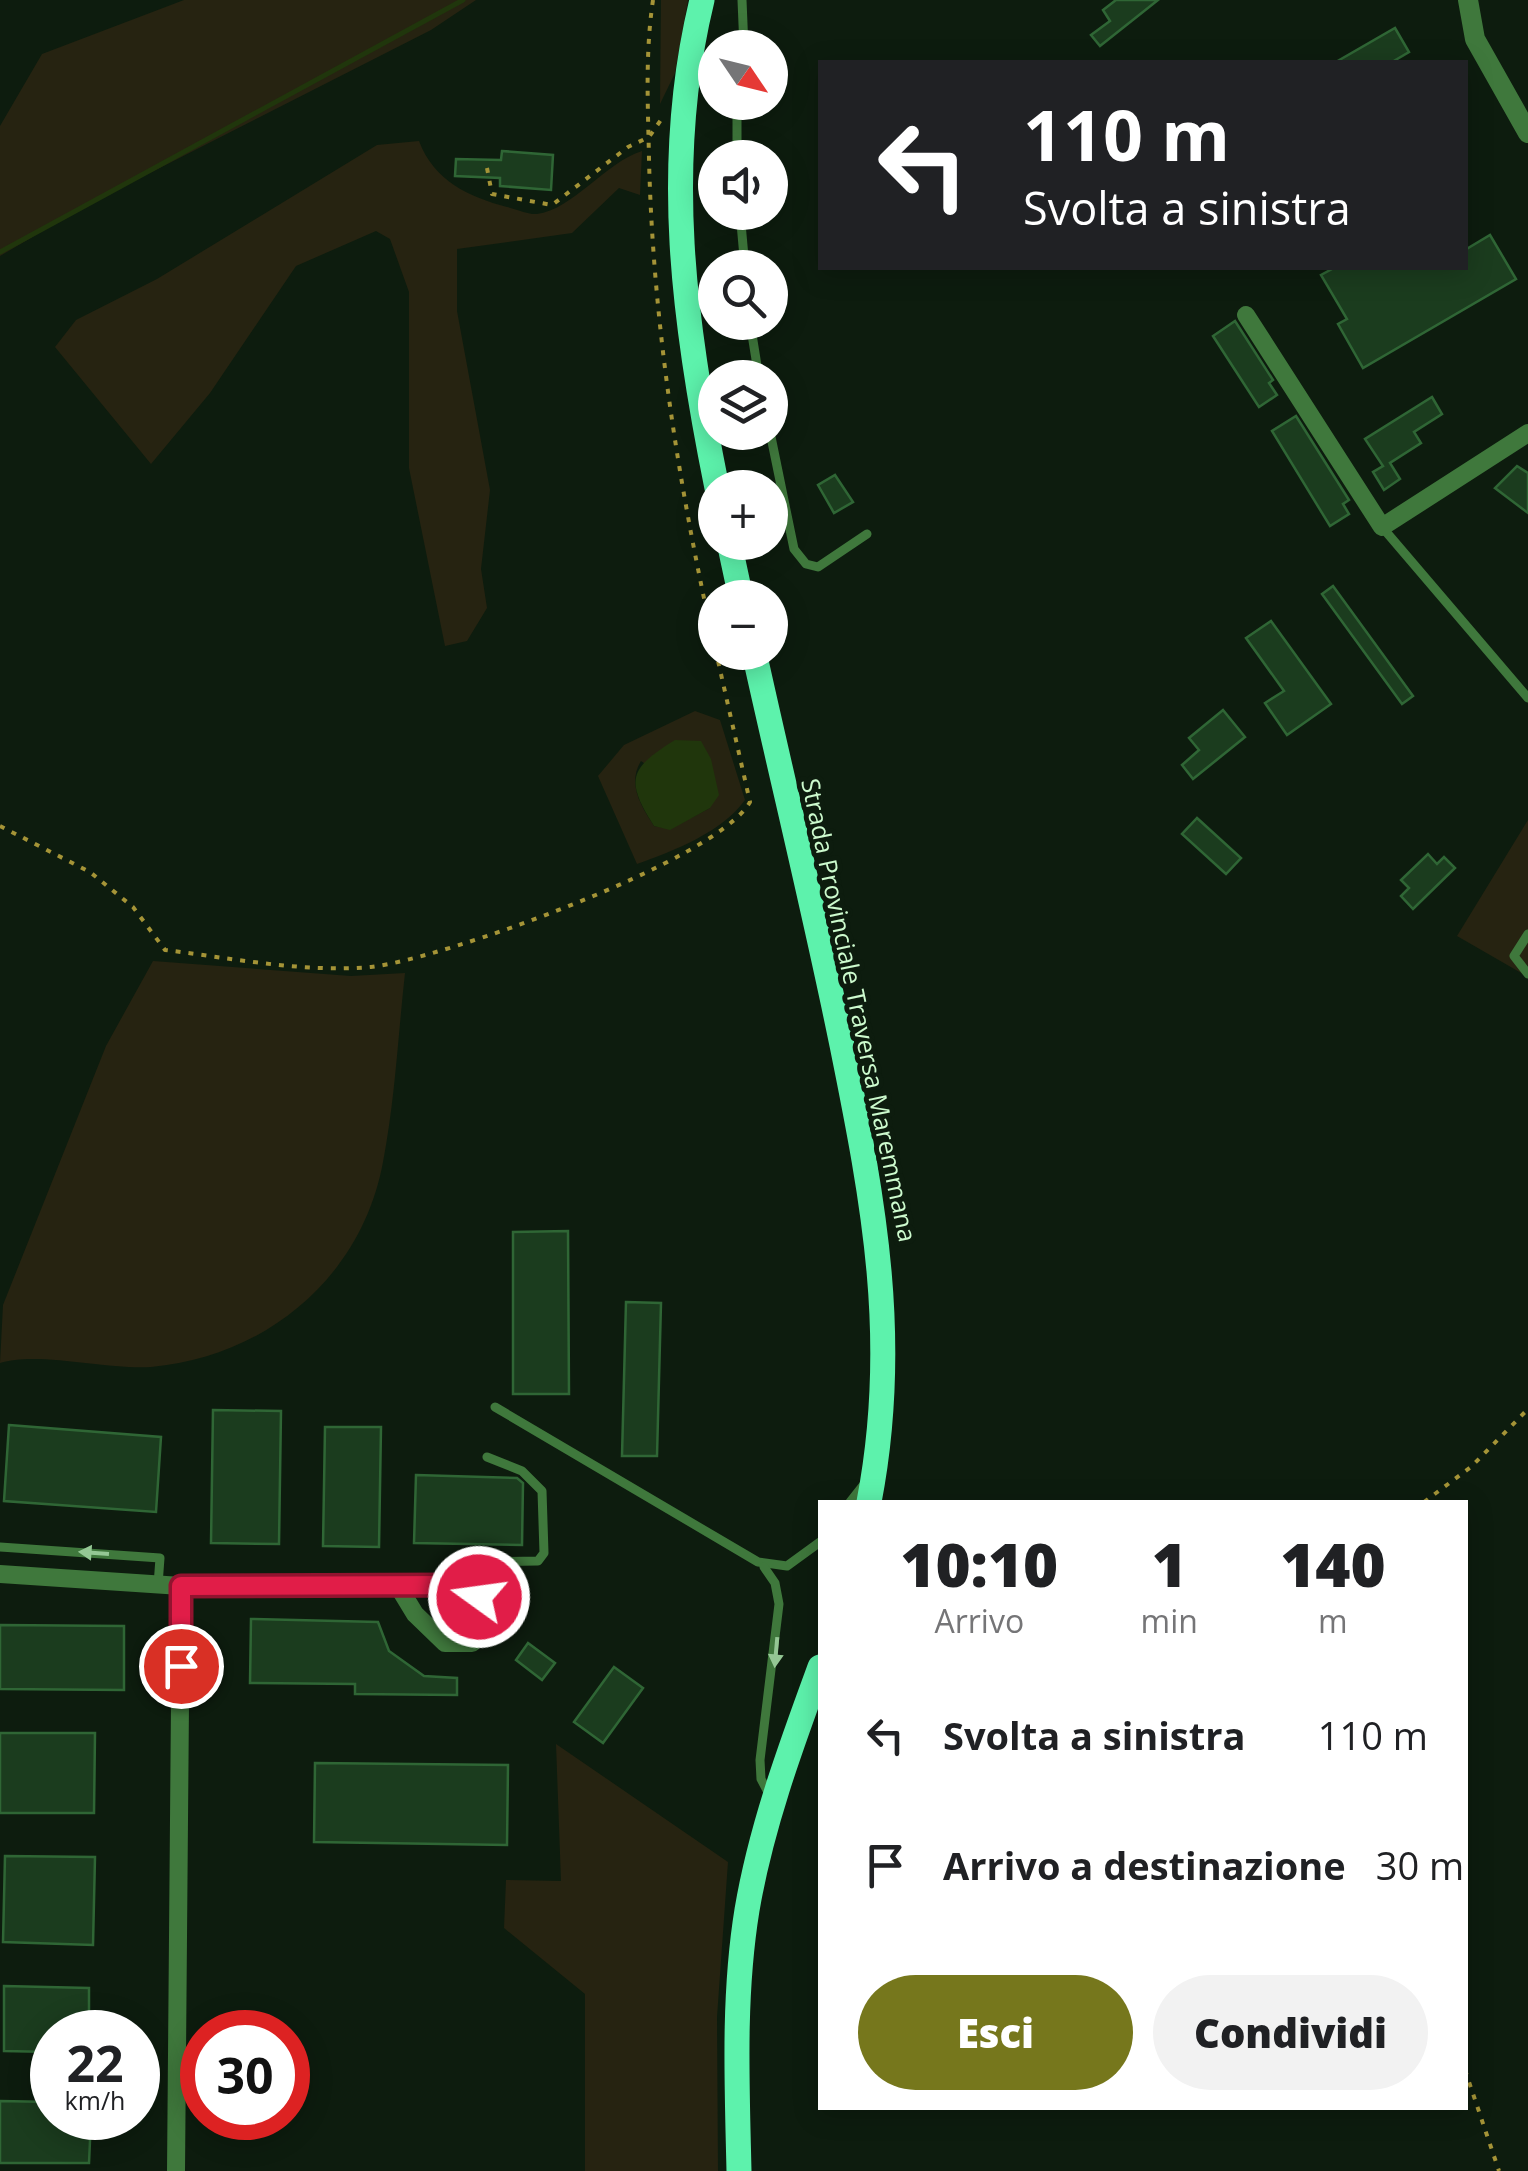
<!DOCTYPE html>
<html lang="it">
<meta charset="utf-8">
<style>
body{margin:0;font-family:"Open Sans",sans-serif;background:#f2f2f2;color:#202124;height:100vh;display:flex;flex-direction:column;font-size:38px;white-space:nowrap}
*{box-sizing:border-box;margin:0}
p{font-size:32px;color:#757577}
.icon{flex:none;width:55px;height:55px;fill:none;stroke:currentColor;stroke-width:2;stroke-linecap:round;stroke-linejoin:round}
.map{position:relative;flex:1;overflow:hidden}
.drawer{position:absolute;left:818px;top:1500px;width:650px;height:610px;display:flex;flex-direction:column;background:#fff;border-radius:0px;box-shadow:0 5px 25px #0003}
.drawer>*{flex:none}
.top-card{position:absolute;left:818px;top:60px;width:650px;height:210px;border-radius:0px;box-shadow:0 5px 25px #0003;background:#202124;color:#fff;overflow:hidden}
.needle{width:65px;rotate:125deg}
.tools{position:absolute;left:698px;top:30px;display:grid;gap:20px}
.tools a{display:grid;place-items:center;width:90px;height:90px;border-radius:50%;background:#fff;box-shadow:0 5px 25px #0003;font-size:50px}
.speed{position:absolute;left:30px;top:2010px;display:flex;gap:20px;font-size:50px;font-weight:700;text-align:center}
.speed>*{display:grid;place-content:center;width:130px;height:130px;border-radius:50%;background:#fff;box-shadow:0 5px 25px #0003;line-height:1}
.speed small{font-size:25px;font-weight:400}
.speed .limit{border:15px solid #d22;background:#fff;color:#111}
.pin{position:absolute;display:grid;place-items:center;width:85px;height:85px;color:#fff;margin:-42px;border:5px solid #fff;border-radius:50%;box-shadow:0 2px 10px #0007}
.me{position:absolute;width:110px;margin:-55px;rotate:284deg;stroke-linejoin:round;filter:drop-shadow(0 0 8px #0008)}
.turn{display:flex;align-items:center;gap:35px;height:210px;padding:0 40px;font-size:45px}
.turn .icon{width:130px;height:130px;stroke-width:2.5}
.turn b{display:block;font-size:70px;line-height:85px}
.eta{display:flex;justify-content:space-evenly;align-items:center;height:170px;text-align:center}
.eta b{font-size:60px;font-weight:800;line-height:70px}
.button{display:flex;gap:20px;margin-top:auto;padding:20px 40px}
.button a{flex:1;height:115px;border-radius:60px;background:#76771c;color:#fff;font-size:40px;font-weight:800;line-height:115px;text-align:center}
.button a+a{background:#f2f2f2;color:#202124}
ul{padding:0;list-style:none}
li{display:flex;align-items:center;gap:30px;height:130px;padding:0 40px}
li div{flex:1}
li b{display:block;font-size:38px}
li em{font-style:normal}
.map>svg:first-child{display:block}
</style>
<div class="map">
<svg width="1528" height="2171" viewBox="0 0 1528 2171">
<rect width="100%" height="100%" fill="#0d1c0e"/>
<g fill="#262311" fill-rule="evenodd">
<polygon points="184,0 476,0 431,30 87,205 0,256 0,126 42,54"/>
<polygon points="661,0 688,0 675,73 660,104"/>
<path d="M 419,141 C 434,181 469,197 507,207 C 516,209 529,215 537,214 C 572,210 606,162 642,151 L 640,195 L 619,188 L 572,233 L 457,249 L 457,311 L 490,490 L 481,569 L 487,608 L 467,641 L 445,646 L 409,468 L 409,292 L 390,239 L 376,231 L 296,266 L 210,393 L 151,464 L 55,347 L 76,320 L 157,279 L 377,145 Z"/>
<path d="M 695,711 L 720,720 L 745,800 C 722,832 674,851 637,864 L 598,776 L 624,745 ZM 641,761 L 710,808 L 670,829 L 654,826 C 641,806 627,784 641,761 Z"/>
<polygon points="1528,820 1528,977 1457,936"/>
<path d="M 153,961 L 351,976 L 405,973 C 398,1036 395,1100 383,1162 C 362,1277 266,1357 151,1367 C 109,1370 37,1351 0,1363 L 3,1305 L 106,1046 Z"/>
<polygon points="556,1744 728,1862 717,2017 718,2171 585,2171 585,1994 504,1928 506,1880 561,1881"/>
</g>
<path fill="#20360c" d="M 675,740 L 701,741 L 711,759 L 719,795 L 710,808 L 670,830 L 654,826 C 624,779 630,768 675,740 Z"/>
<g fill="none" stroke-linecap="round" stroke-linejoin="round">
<polyline stroke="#20360c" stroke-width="5" points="0,252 463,0"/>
</g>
<g fill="#1b3c1e" stroke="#2f6635" stroke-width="2.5">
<polygon points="1116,0 1158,0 1100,46 1091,35 1110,21 1103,10"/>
<polygon points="1395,28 1409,52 1392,62 1336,62"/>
<polygon points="502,151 553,155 551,190 500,186 500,178 455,176 456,159 501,160"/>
<polygon points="1490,235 1516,279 1363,368 1338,324 1347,319 1321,275 1334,268 1465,268 1465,250"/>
<polygon points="1235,321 1273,380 1269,383 1277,395 1259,407 1213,336"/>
<polygon points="1432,397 1442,414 1414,432 1421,443 1390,463 1400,479 1384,490 1373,472 1383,466 1365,439"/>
<polygon points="1296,416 1349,500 1343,504 1349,514 1330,526 1272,431"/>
<polygon points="1517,466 1528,473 1528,513 1495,488"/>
<polygon points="835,475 853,502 834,513 818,485"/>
<polygon points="1333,586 1413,696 1402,704 1322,594"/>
<polygon points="1271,621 1331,704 1287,735 1265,703 1284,691 1246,638"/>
<polygon points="1223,710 1245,737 1193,779 1182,765 1199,750 1189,738"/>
<polygon points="1197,818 1241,858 1226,874 1182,834"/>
<polygon points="1428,854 1437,864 1444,857 1455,868 1413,909 1401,896 1409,888 1401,880"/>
<polygon points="568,1231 569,1394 513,1394 513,1232"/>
<polygon points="626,1302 661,1303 657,1456 622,1456"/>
<polygon points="213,1410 281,1411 279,1544 211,1543"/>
<polygon points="9,1425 161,1437 156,1512 4,1501"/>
<polygon points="325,1427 381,1427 379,1547 323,1546"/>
<polygon points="416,1475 517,1478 523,1483 522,1545 414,1543"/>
<polygon points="251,1619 378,1622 389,1651 424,1676 457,1678 457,1695 355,1694 355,1684 250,1683"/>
<polygon points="0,1625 124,1626 124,1690 0,1689"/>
<polygon points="528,1643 555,1663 542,1680 516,1660"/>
<polygon points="614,1667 643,1688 603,1743 574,1722"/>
<polygon points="0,1733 95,1733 94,1813 0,1813"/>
<polygon points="315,1763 508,1765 507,1845 314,1842"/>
<polygon points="5,1856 95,1857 93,1945 3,1942"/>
<polygon points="4,1986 89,1988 89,2032 52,2032 52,2052 4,2051"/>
<polygon points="0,2101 52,2102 52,2118 91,2118 89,2163 0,2163"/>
</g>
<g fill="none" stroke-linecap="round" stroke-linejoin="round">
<g stroke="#a59437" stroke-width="4" stroke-dasharray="5 8" stroke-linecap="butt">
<path d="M 653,0 C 645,54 648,106 649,159 C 653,325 679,488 715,649"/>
<polyline points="487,168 492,194 552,205 628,147 649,137 663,117"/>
<path d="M 0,826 L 90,872 L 133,907 L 165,950 C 231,958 304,973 371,967 C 442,959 717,861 750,802 L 716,652"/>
<polyline points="1424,1502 1471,1467 1528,1409"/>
<polyline points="1465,2070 1499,2171"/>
</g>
<g stroke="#3f783c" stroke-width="9">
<polyline points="742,0 744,48"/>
<polyline points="737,102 737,158"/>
<polyline points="740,212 745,268"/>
<polyline points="750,322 759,378"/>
<polyline points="770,432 794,549 806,564 818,567 867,534"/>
<polyline points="1382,527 1528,698"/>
<polyline points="1528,934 1514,956 1528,974"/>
<polyline points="495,1407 758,1562 787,1566 820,1542"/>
<polyline points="850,1502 865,1483"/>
<polyline points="0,1547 160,1558 158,1585"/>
<polyline points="764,1567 775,1583 779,1604 760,1760 761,1779 771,1798"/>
<polyline points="465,1587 481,1562 538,1561 544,1553 542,1491 522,1471 487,1457"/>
</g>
<g stroke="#3f783c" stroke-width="18">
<polyline points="1246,315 1382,527 1528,433"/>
<path d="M 0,1574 L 181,1586 L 453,1585 C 487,1591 496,1618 472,1643 L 445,1643 L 415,1614 L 398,1586"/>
<polyline points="176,2171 181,1586"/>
</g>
<polyline stroke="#3f783c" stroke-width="20" points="1468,0 1475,39 1528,133"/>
<g stroke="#5df2ac" stroke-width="25">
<path d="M 702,0 C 662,164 684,325 717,488"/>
<polyline points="729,542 741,598"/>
<path d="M 754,652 C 783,783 815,913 842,1045 C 874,1203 900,1341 869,1502"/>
<path d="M 739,2171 C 737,2084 733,1996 747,1910 C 761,1827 791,1746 820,1667"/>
</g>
</g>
<defs><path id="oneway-solid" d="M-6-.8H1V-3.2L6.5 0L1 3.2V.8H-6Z" transform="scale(2.5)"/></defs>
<g fill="#94c794">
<use href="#oneway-solid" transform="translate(94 1553) rotate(-176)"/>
<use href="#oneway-solid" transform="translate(776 1652) rotate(95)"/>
</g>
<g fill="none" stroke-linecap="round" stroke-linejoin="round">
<g stroke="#92132f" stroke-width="25">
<polyline id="route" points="181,1666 181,1586 453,1585 479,1597"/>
</g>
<use href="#route" stroke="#e11d48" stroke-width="18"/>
</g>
<g text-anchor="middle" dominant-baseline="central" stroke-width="10" stroke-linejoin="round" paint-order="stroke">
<g font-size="25" fill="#cdfbce" stroke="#0d1c0e">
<text transform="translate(860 1010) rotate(78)">Strada Provinciale Traversa Maremmana</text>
</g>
</g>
</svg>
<div class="tools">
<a><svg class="needle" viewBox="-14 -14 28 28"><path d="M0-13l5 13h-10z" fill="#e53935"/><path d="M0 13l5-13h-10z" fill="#757577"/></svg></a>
<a><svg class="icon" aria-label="sound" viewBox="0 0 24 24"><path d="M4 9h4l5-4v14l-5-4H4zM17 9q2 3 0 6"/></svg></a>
<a><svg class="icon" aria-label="search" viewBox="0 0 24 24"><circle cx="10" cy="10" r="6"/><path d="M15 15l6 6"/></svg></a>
<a><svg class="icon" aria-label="layers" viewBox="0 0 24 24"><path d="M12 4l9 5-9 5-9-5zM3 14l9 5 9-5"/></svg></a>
<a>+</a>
<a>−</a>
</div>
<div class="speed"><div>22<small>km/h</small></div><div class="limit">30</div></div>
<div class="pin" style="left:181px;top:1666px;background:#d93025"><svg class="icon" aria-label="arrive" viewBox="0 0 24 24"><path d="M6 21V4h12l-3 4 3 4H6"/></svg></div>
<svg class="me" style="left:479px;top:1597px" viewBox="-20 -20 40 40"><circle r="17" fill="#e11d48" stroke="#fff" stroke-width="3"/><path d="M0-11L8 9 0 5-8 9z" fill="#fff"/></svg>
<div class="top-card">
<div class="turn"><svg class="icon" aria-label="left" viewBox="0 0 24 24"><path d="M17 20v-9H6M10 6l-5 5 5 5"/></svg><div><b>110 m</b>Svolta a sinistra</div></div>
</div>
<section class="drawer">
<div class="eta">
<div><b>10:10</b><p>Arrivo</p></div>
<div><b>1</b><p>min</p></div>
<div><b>140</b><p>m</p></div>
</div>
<ul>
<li><svg class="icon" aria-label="left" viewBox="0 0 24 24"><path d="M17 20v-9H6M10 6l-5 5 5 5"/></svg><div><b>Svolta a sinistra</b></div><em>110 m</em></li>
<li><svg class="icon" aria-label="arrive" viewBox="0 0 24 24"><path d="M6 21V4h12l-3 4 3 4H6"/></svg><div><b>Arrivo a destinazione</b></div><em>30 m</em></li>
</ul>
<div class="button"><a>Esci</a><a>Condividi</a></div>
</section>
</div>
